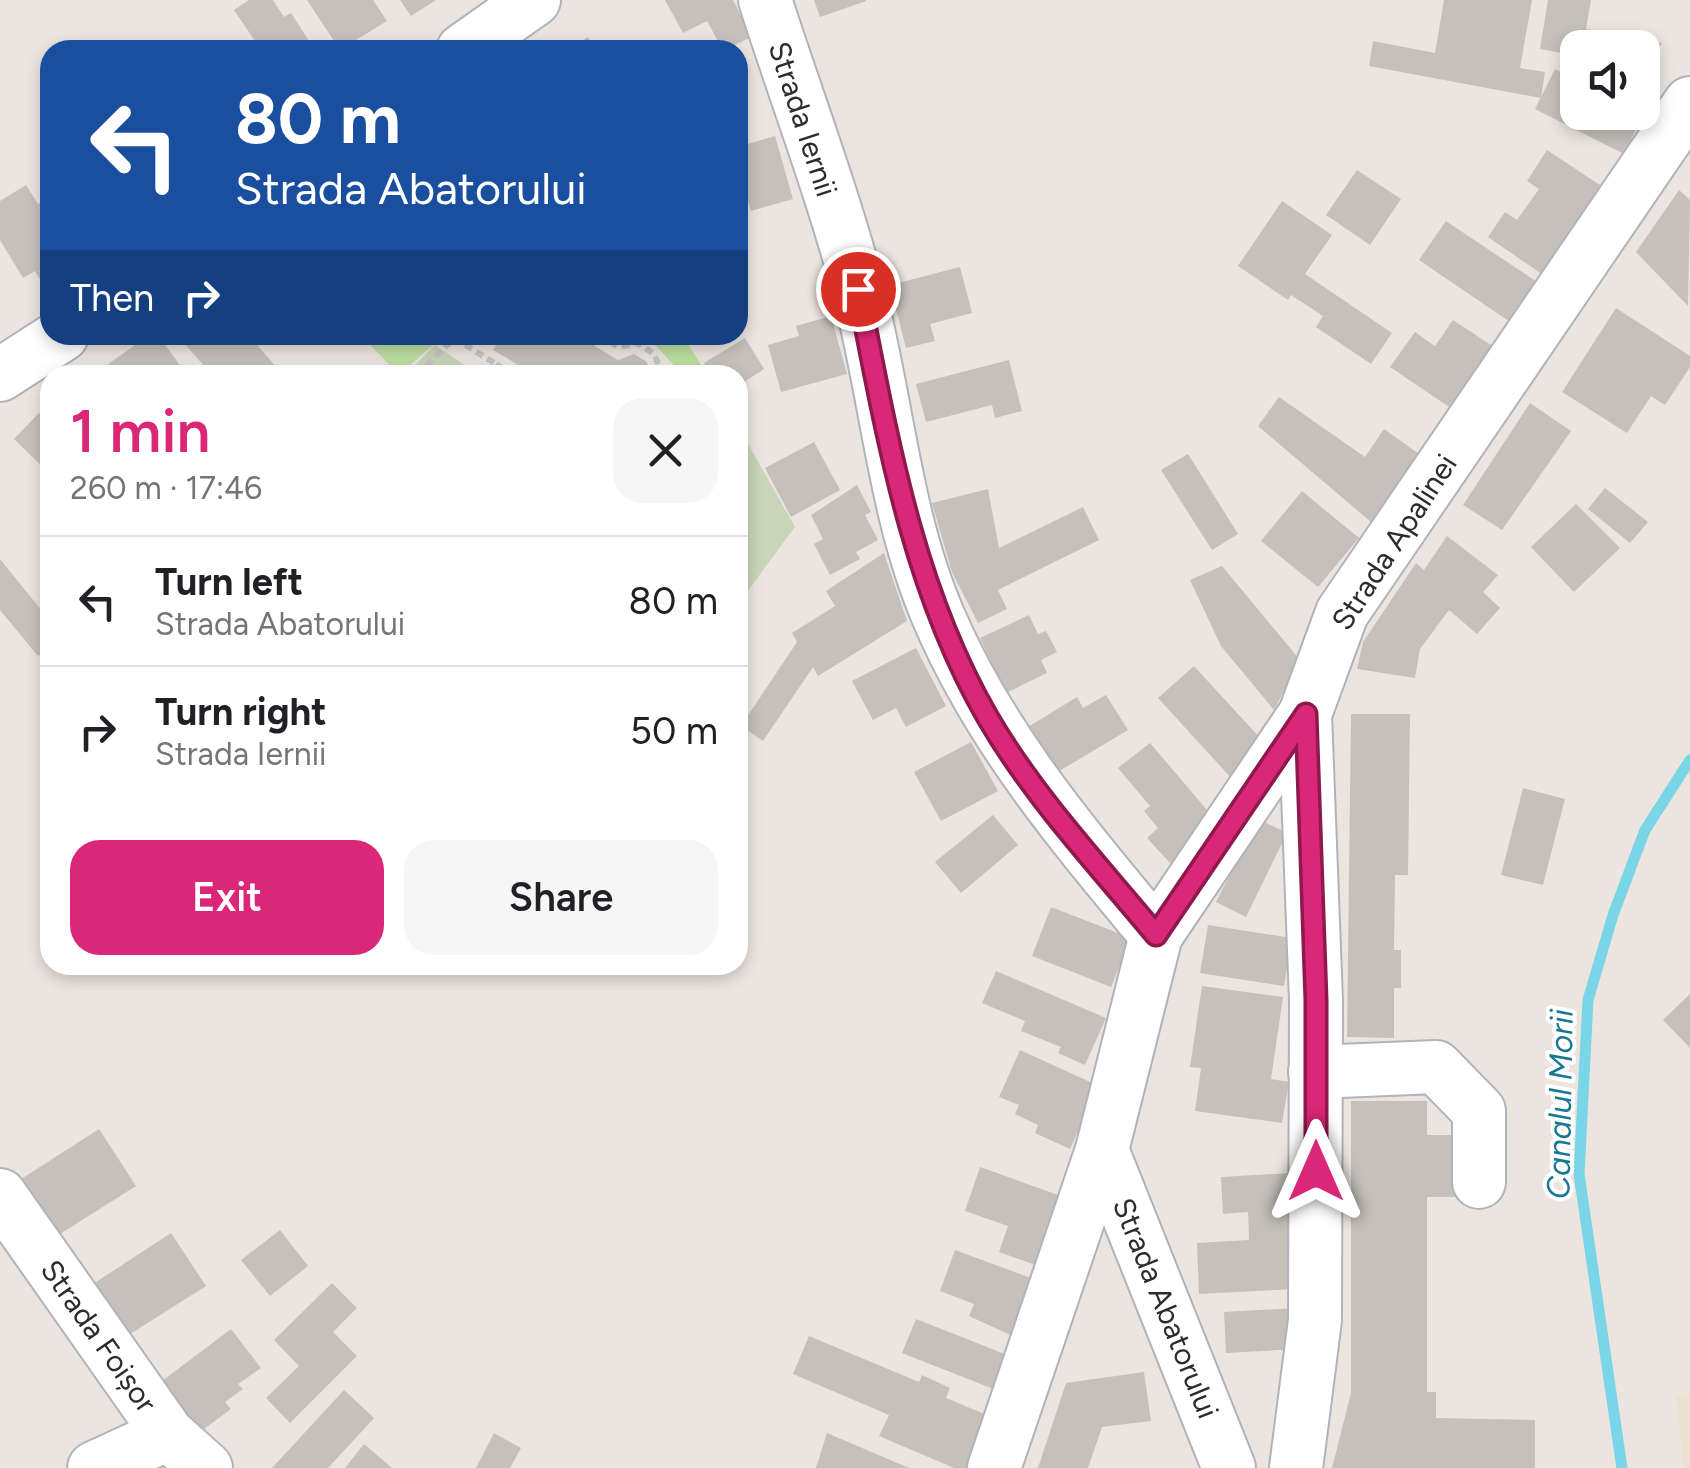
<!DOCTYPE html>
<meta charset="utf-8">
<style>
body{margin:0;font-family:Figtree,sans-serif;background:#f6f6f6;color:#202124;height:100vh;display:flex;flex-direction:column;font-size:38px;white-space:nowrap}
*{box-sizing:border-box;margin:0}
p{font-size:32px;color:#757577}
.icon{flex:none;width:55px;height:55px;fill:none;stroke:currentColor;stroke-width:2;stroke-linecap:round;stroke-linejoin:round}
.map{position:relative;flex:1;overflow:hidden}
.panel{position:absolute;left:40px;top:365px;width:708px;height:610px;display:flex;flex-direction:column;background:#fff;border-radius:30px;box-shadow:0 5px 15px #0003}
.panel>*{flex:none}
.top-card{position:absolute;left:40px;top:40px;width:708px;height:305px;border-radius:30px;box-shadow:0 5px 15px #0003;background:#1a4fa0;color:#fff;overflow:hidden}
.tools{position:absolute;left:1560px;top:30px;display:grid;gap:20px}
.tools a{display:grid;place-items:center;width:100px;height:100px;border-radius:20px;background:#fff;box-shadow:0 5px 15px #0003;font-size:50px}
.pin{position:absolute;display:grid;place-items:center;width:85px;height:85px;color:#fff;margin:-42px;border:5px solid #fff;border-radius:50%;box-shadow:0 2px 10px #0007}
.me{position:absolute;width:110px;margin:-55px;rotate:0deg;stroke-linejoin:round;filter:drop-shadow(0 0 8px #0008)}
.turn{display:flex;align-items:center;gap:35px;height:210px;padding:0 30px;font-size:45px}
.turn .icon{width:130px;height:130px;stroke-width:2.5}
.turn b{display:block;font-size:70px;line-height:85px}
.then{display:flex;align-items:center;height:95px;padding:0 30px;background:#0003;gap:20px;font-size:38px}
.round{display:grid;place-items:center;flex:none;width:105px;height:105px;border-radius:30px;background:#f6f6f6}
.head{display:flex;align-items:center;justify-content:space-between;height:170px;padding:0 30px}
h1{font-size:60px;font-weight:600;line-height:75px;color:#db2777}
.action{display:flex;gap:20px;margin-top:auto;padding:20px 30px}
.action a{flex:1;height:115px;border-radius:30px;background:#db2777;color:#fff;font-size:40px;font-weight:600;line-height:115px;text-align:center}
.action a+a{background:#f6f6f6;color:#202124}
ul{padding:0;list-style:none}
li{display:flex;align-items:center;gap:30px;height:130px;padding:0 30px;border-top:2px solid #e0e0e0}
li div{flex:1}
li b{display:block;font-size:38px}
li em{font-style:normal}
.map>svg:first-child{display:block}
</style>
<div class="map">
<svg width="1690" height="1468" viewBox="0 0 1690 1468">
<rect width="100%" height="100%" fill="#ece5df"/>
<polygon fill="#ece0d0" points="1676,1396 1690,1397 1690,1468 1684,1468"/>
<g fill="#bcdfa0">
<polygon points="361,335 444,335 399,375"/>
<polygon points="646,335 683,335 707,375 683,375"/>
</g>
<g fill="#c9d5b8">
<polygon points="435,345 479,375 405,375"/>
<polygon points="738,426 795,527 738,604"/>
</g>
<g fill="none" stroke-linecap="round" stroke-linejoin="round">
<polyline stroke="#7ad6e6" stroke-width="11" points="1622,1468 1579,1174 1588,1000 1613,915 1645,830 1690,760"/>
</g>
<g fill="#c5c0ba">
<polygon points="249,0 273,0 284,17 291,13 315,50 241,50 255,41 234,10"/>
<polygon points="307,0 373,0 387,21 340,50"/>
<polygon points="400,0 436,0 411,16"/>
<polygon points="665,0 733,0 752,37 723,50 707,21 683,33"/>
<polygon points="814,0 866,0 866,1 820,17"/>
<polygon points="1444,0 1532,0 1520,68 1545,72 1541,98 1369,66 1373,41 1435,53"/>
<polygon points="1548,0 1591,0 1586,29 1662,43 1648,68 1642,67 1642,48 1578,48 1578,56 1540,49"/>
<polygon points="588,37 596,50 567,50"/>
<polygon points="1555,69 1578,80 1578,112 1644,112 1624,154 1535,109"/>
<polygon points="775,136 793,199 751,211 743,185 738,186 738,156 743,154 741,146"/>
<polygon points="1547,150 1603,187 1543,275 1488,237 1505,212 1517,220 1539,189 1527,181"/>
<polygon points="1357,170 1401,199 1370,245 1326,215"/>
<polygon points="26,185 38,204 50,197 50,275 41,281 35,271 23,278 0,240 0,201"/>
<polygon points="1679,190 1690,200 1688,306 1636,252"/>
<polygon points="1282,201 1332,235 1305,274 1392,333 1371,364 1316,327 1323,316 1291,295 1288,300 1238,266"/>
<polygon points="1446,221 1540,284 1513,324 1419,260"/>
<polygon points="960,267 972,313 930,324 935,341 906,348 890,285"/>
<polygon points="1616,308 1690,356 1690,367 1665,405 1651,396 1627,433 1562,392"/>
<polygon points="831,316 847,374 781,392 768,345 799,336 796,326"/>
<polygon points="1453,320 1497,349 1455,411 1390,367 1415,332 1435,346"/>
<polygon points="149,335 158,335 187,375 115,375 107,365"/>
<polygon points="177,335 249,335 283,375 212,375"/>
<polygon points="502,335 577,335 618,360 634,354 647,362 650,375 535,375 493,350"/>
<polygon points="745,338 764,369 738,386 738,375 711,375 704,363"/>
<polygon points="1009,360 1022,411 995,418 992,405 926,422 916,384"/>
<polygon points="296,365 304,375 284,375"/>
<polygon points="1279,397 1365,457 1384,429 1426,459 1378,528 1258,426"/>
<polygon points="1530,403 1571,431 1502,530 1463,505"/>
<polygon points="39,413 50,424 50,474 14,439"/>
<polygon points="814,442 840,490 791,517 765,468"/>
<polygon points="1188,454 1238,534 1212,550 1161,470"/>
<polygon points="857,485 871,512 865,515 878,540 856,552 860,559 830,575 814,544 823,539 811,515"/>
<polygon points="1605,488 1648,522 1630,543 1588,509"/>
<polygon points="988,489 999,548 1083,507 1099,540 998,590 1007,609 978,623 952,572 932,503"/>
<polygon points="1302,491 1359,538 1318,587 1261,541"/>
<polygon points="1576,504 1620,548 1574,592 1531,547"/>
<polygon points="1447,536 1498,575 1483,592 1500,608 1477,634 1449,610 1420,649 1415,678 1357,669 1363,642 1416,563 1424,570"/>
<polygon points="884,553 907,621 818,676 813,667 763,741 741,726 797,642 792,633 835,606 826,591"/>
<polygon points="0,559 50,621 50,646 38,656 0,610"/>
<polygon points="1222,566 1300,660 1274,710 1221,646 1190,580"/>
<polygon points="1029,615 1038,634 1046,631 1057,652 1041,660 1047,673 1006,693 980,638"/>
<polygon points="916,648 946,706 906,727 896,708 873,720 852,681"/>
<polygon points="1194,666 1260,738 1233,780 1158,698"/>
<polygon points="1106,695 1128,730 1056,773 1028,727 1077,697 1083,708"/>
<polygon points="1351,714 1410,714 1408,875 1395,875 1394,950 1401,950 1401,988 1394,988 1394,1038 1347,1037"/>
<polygon points="971,742 998,791 941,821 914,772"/>
<polygon points="1150,743 1213,817 1172,865 1147,838 1158,828 1144,811 1150,806 1118,768"/>
<polygon points="1523,788 1565,799 1543,885 1501,875"/>
<polygon points="993,815 1018,845 961,893 935,862"/>
<polygon points="1258,819 1287,833 1246,917 1216,902"/>
<polygon points="1051,907 1131,938 1111,987 1032,956"/>
<polygon points="1208,925 1292,938 1284,986 1200,973"/>
<polygon points="996,971 1106,1018 1085,1065 1058,1053 1061,1047 1021,1031 1025,1021 982,1003"/>
<polygon points="1202,986 1283,997 1271,1079 1289,1082 1282,1123 1195,1111 1201,1068 1190,1067"/>
<polygon points="1690,994 1690,1048 1663,1020"/>
<polygon points="1020,1050 1099,1086 1070,1149 1035,1133 1038,1125 1015,1114 1019,1105 999,1097"/>
<polygon points="1351,1101 1427,1101 1427,1135 1474,1135 1475,1197 1427,1197 1427,1392 1436,1392 1436,1418 1535,1420 1535,1468 1332,1468 1351,1393"/>
<polygon points="99,1129 136,1186 52,1239 15,1183"/>
<polygon points="980,1167 1061,1196 1036,1265 999,1252 1008,1226 965,1211"/>
<polygon points="1290,1173 1296,1289 1199,1294 1197,1243 1249,1240 1248,1212 1223,1214 1221,1177"/>
<polygon points="280,1230 308,1266 270,1296 241,1260"/>
<polygon points="171,1233 206,1286 127,1336 93,1284"/>
<polygon points="955,1250 1039,1281 1019,1339 969,1316 974,1304 940,1291"/>
<polygon points="332,1283 357,1308 333,1332 357,1356 290,1423 266,1398 299,1366 274,1340"/>
<polygon points="1295,1308 1297,1349 1226,1353 1224,1312"/>
<polygon points="916,1319 1015,1358 1001,1392 902,1353"/>
<polygon points="231,1329 261,1368 238,1384 243,1389 225,1402 231,1409 200,1432 162,1381"/>
<polygon points="809,1336 919,1382 922,1375 950,1388 946,1398 999,1420 980,1468 954,1468 879,1436 889,1415 793,1374"/>
<polygon points="1144,1372 1151,1421 1102,1427 1088,1468 1038,1468 1066,1383"/>
<polygon points="344,1390 374,1418 328,1468 272,1468"/>
<polygon points="494,1433 521,1448 510,1468 476,1468"/>
<polygon points="827,1433 909,1468 816,1468"/>
<polygon points="364,1444 392,1468 345,1468"/>
</g>
<g fill="none" stroke-linecap="round" stroke-linejoin="round">
<g stroke="#afb3bb" stroke-width="56">
<g id="minor">
<path d="M 765,0 C 796,96 832,191 858,288 C 887,397 894,514 939,618 C 991,739 1073,835 1156,935"/>
<polyline points="463,50 534,0"/>
<polyline points="0,375 62,335"/>
<polyline points="1315,1072 1436,1067 1479,1111 1479,1182"/>
<polyline points="1102,1150 1229,1468"/>
<polyline points="0,1195 168,1434 206,1468"/>
<polyline points="94,1468 168,1434"/>
<polyline points="994,1468 1102,1150 1156,935 1305,714"/>
<polyline points="1296,1468 1315,1320 1316,1001 1305,714 1342,613 1690,103"/>
</g>
</g>
<g stroke="#c4c4c4" stroke-width="6" stroke-dasharray="8 5" stroke-linecap="butt">
<polyline points="599,335 619,347 638,343 654,354 663,375"/>
<polyline points="454,338 496,364 485,375"/>
<polyline points="496,364 514,375"/>
<polyline points="417,375 455,337"/>
</g>
<use href="#minor" stroke="#fff" stroke-width="52"/>
</g>
<g fill="none" stroke-linecap="round" stroke-linejoin="round">
<g stroke="#8e194d" stroke-width="25">
<path id="route" d="M 858,289 C 887,436 912,587 988,718 C 1034,797 1098,865 1156,935 L 1306,714 L 1316,1000 L 1316,1171"/>
</g>
<use href="#route" stroke="#db2777" stroke-width="18"/>
</g>
<g text-anchor="middle" dominant-baseline="central" stroke-width="8" stroke-linejoin="round" paint-order="stroke">
<g font-size="30" fill="#2c2c2c" stroke="#fff">
<text transform="translate(803 119) rotate(72)">Strada Iernii</text>
<text transform="translate(1394 542) rotate(-57)">Strada Apalinei</text>
<text transform="translate(1166 1308) rotate(68)">Strada Abatorului</text>
<text transform="translate(99 1336) rotate(55)">Strada Foișor</text>
</g>
<g font-size="32" font-style="italic" fill="#187794" stroke="#fff">
<text transform="translate(1560 1104) rotate(-89)">Canalul Morii</text>
</g>
</g>
</svg>
<div class="tools">
<a><svg class="icon" aria-label="sound" viewBox="0 0 24 24"><path d="M4 9h4l5-4v14l-5-4H4zM17 9q2 3 0 6"/></svg></a>
</div>
<div class="pin" style="left:858px;top:289px;background:#d93025"><svg class="icon" aria-label="arrive" viewBox="0 0 24 24"><path d="M6 21V4h12l-3 4 3 4H6"/></svg></div>
<svg class="me" style="left:1316px;top:1171px" viewBox="-20 -20 40 40"><path d="M0-17L14 15 0 8-14 15z" fill="#db2777" stroke="#fff" stroke-width="4"/></svg>
<div class="top-card">
<div class="turn"><svg class="icon" aria-label="left" viewBox="0 0 24 24"><path d="M17 20v-9H6M10 6l-5 5 5 5"/></svg><div><b>80 m</b>Strada Abatorului</div></div>
<div class="then">Then<svg class="icon" aria-label="right" viewBox="0 0 24 24"><path d="M7 20v-9h11M14 6l5 5-5 5"/></svg></div>
</div>
<section class="panel">
<div class="head"><div><h1>1 min</h1><p>260 m · 17:46</p></div><a class="round"><svg class="icon" aria-label="close" viewBox="0 0 24 24"><path d="M6 6l12 12M18 6L6 18"/></svg></a></div>
<ul>
<li><svg class="icon" aria-label="left" viewBox="0 0 24 24"><path d="M17 20v-9H6M10 6l-5 5 5 5"/></svg><div><b>Turn left</b><p>Strada Abatorului</p></div><em>80 m</em></li>
<li><svg class="icon" aria-label="right" viewBox="0 0 24 24"><path d="M7 20v-9h11M14 6l5 5-5 5"/></svg><div><b>Turn right</b><p>Strada Iernii</p></div><em>50 m</em></li>
</ul>
<div class="action"><a>Exit</a><a>Share</a></div>
</section>
</div>
